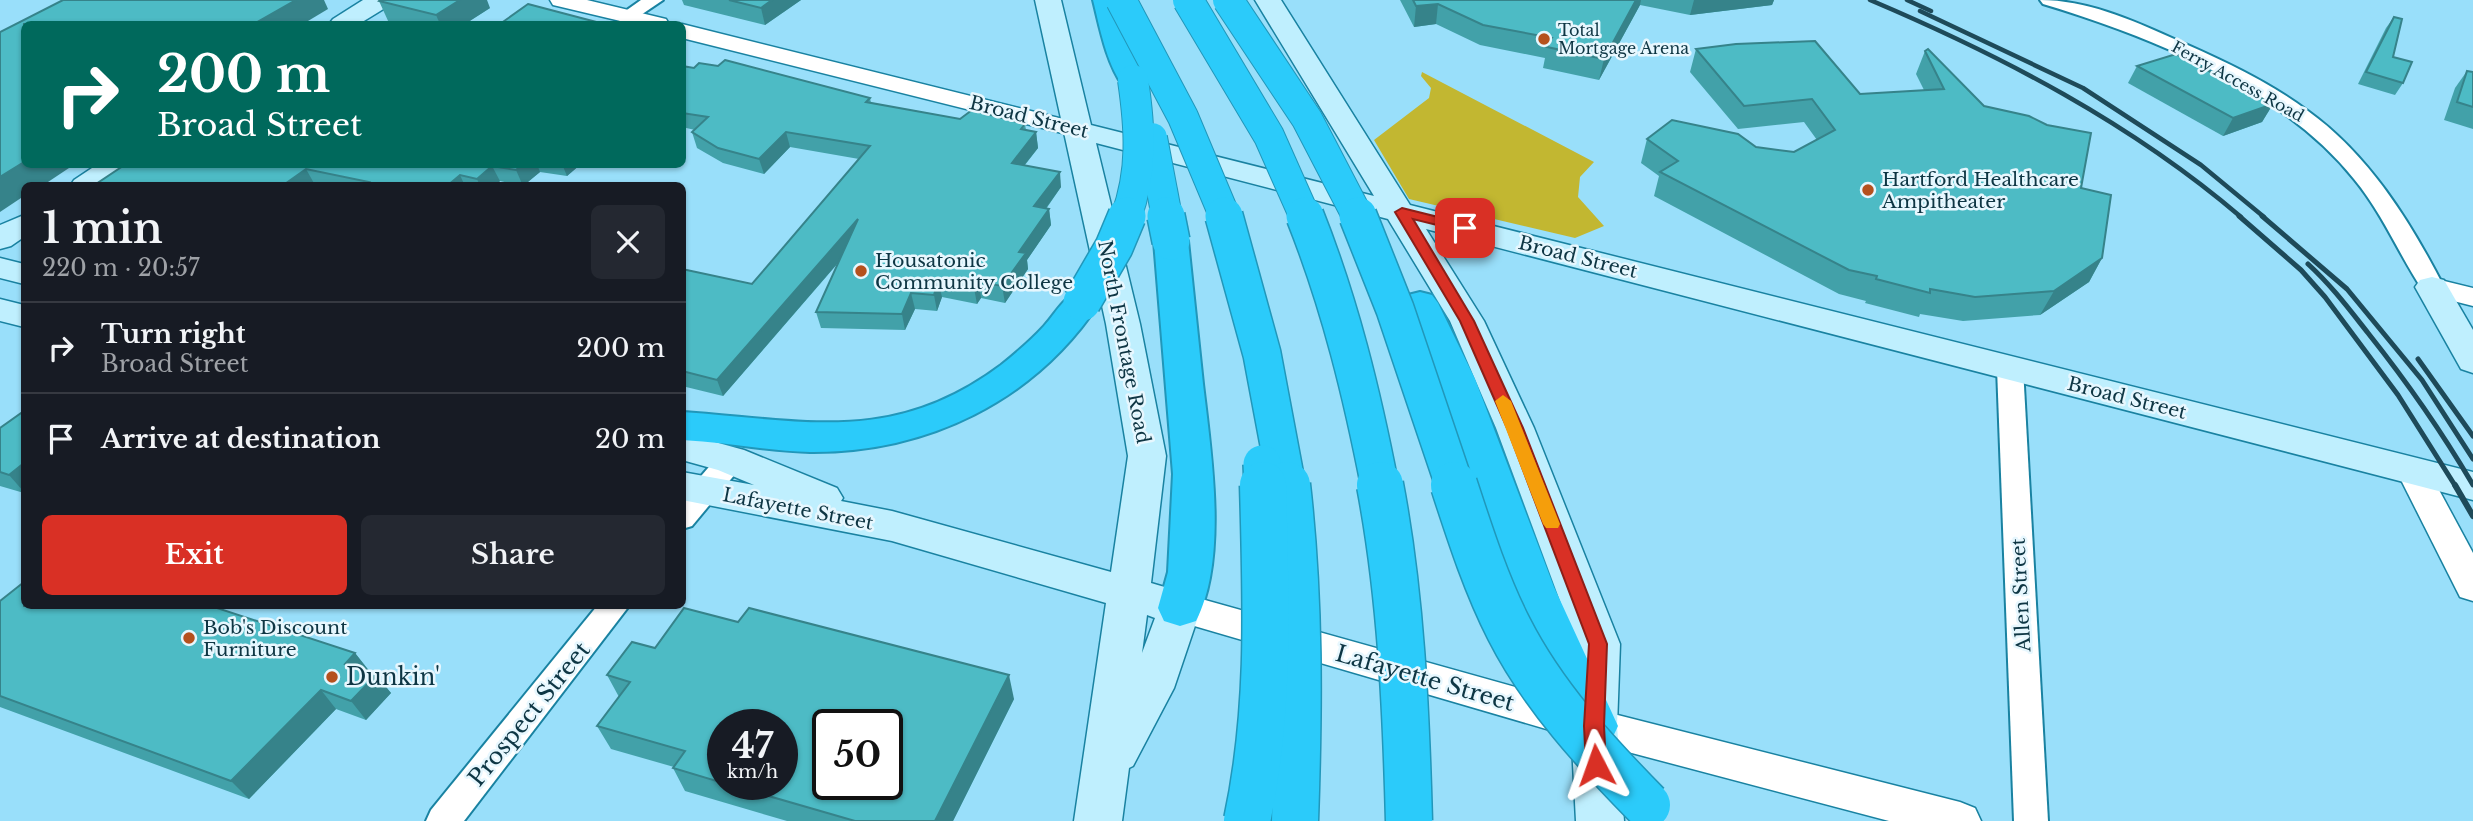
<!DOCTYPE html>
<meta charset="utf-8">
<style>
body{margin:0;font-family:"Libre Baskerville",serif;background:#242831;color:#f1f3f6;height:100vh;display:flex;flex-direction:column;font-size:26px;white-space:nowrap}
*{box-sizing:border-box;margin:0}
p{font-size:23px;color:#9ea1a6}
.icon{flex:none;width:38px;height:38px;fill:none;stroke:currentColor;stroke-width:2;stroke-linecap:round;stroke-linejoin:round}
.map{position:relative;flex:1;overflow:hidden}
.panel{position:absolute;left:21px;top:182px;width:665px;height:427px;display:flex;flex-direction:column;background:#171b24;border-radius:10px;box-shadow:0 2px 5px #0004}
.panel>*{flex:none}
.guide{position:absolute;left:21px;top:21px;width:665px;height:147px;border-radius:10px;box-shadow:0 2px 5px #0004;background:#00695c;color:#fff;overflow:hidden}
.speed{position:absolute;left:707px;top:709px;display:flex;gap:14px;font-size:35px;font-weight:700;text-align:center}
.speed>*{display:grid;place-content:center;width:91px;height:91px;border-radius:50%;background:#171b24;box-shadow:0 2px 5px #0004;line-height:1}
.speed small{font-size:18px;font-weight:400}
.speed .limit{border:4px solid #111;border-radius:10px;background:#fff;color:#111}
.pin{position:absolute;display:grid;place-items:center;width:60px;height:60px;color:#fff;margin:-30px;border-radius:14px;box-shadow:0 4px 10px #0006}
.me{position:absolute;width:77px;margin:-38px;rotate:356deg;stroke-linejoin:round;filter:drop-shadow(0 0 5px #0008)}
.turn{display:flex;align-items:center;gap:24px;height:147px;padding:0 21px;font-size:32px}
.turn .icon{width:91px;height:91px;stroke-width:2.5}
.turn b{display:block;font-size:49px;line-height:60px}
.round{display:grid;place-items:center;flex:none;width:74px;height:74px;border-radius:10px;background:#242831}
.overview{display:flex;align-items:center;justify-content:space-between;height:119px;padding:0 21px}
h1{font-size:42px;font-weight:600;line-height:52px}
.action{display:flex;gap:14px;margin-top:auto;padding:14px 21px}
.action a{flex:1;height:80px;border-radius:10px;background:#d93025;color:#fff;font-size:28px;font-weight:600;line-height:80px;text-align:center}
.action a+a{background:#242831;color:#f1f3f6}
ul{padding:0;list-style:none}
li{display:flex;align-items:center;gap:21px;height:91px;padding:0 21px;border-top:2px solid #363941}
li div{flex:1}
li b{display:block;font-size:26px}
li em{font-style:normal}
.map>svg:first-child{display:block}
</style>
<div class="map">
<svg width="2473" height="821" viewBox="0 0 2473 821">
<rect width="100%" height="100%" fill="#99dffa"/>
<polygon fill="#c2b731" points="1422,72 1594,162 1580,177 1578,197 1604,226 1575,238 1409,199 1374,140 1429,98 1431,88 1421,76"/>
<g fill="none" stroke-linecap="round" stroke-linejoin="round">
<g stroke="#1982a1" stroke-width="4">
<g id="minor">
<polygon points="641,0 663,0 632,21 620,21 617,17"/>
<path d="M 2040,0 C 2086,0 2130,19 2172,38 C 2218,58 2268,81 2308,111 C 2369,155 2410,221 2444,287 L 2440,292 L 2432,294 L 2424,292 C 2399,255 2383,214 2354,179 C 2283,90 2150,36 2043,4 Z"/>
<polygon points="2010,359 2019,362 2023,368 2048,821 2014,821 1997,368 2001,362"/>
<polygon points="731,450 741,453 745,460 741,467 692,526 682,529 682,498 721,453"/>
<polygon points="597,606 629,606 464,821 426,821 431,810"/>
</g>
</g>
<g stroke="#1982a1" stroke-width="3">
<g id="tertiary">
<polygon points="550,0 587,0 666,19 669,24 633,24 553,5"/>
<polygon points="681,24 682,24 1087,125 1090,130 1087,135 1078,137 682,38"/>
<polygon points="2432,278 2473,288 2473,306 2422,293 2418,287 2422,281"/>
<polygon points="2412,458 2424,462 2473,553 2473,601 2460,597 2396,470 2400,462"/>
<polygon points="1180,593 1594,709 1960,802 1975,808 1981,821 1889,821 1594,743 1167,618 1162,608 1167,598"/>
</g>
</g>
<g stroke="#1982a1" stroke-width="3">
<g id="secondary">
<polygon points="363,0 394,0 390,5 359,24 329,24 333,19"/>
<path d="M 1035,0 L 1061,0 L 1091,125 L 1374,196 L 1255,0 L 1281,0 L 1410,205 L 2473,472 L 2473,500 L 1426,229 L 1484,321 L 1534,428 L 1620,644 L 1617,726 L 1624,821 L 1576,821 L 1571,726 L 1576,644 L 1496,428 L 1450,321 L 1388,219 L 1096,143 L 1140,324 L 1166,456 L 1151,583 L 1195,596 L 1201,608 L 1174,688 L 1133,766 L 1129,768 L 1122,821 L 1074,821 L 1106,603 L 892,541 L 682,500 L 682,472 L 754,485 L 718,470 L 682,460 L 682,433 L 744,450 L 837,488 L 843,498 L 841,501 L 892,511 L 1111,572 L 1128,456 L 1106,324 ZM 1147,615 L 1155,618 L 1142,653 Z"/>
<path d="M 98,164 L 134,164 C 118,187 95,186 70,186 L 74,180 Z"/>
<polygon points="24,215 24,237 11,246 0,249 0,225"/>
<polygon points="0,258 24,264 24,284 0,278"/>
<polygon points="2432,277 2444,280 2473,330 2473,373 2461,369 2415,287 2420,280"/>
<polygon points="0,299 24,305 24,327 0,321"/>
</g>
</g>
<g stroke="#2197ba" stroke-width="4">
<g id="motorway">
<path d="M 1093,0 L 1119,0 L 1131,40 L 1147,80 L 1143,86 L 1133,89 L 1123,86 C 1106,62 1100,28 1093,0 Z"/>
<path d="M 1171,231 L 1183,234 L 1188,241 C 1193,289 1198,336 1203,384 C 1211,452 1228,559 1196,621 L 1180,626 L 1164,621 L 1158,608 L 1168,572 L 1173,474 L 1154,241 L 1159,234 Z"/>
<path d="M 1082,291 L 1094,294 L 1100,302 C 1035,401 927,453 810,452 C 767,451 725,442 682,440 L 682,412 C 804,420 893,446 1001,365 C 1016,353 1031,340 1044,326 C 1057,312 1063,296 1082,291 Z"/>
<polygon points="1420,292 1432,295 1438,303 1475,379 1554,587 1618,726 1611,741 1594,747 1577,741 1510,587 1437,379 1402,303 1408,295"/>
</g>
</g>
<use href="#minor" fill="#fff" fill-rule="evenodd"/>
<use href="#tertiary" fill="#fff" fill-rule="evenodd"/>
<use href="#secondary" fill="#bfeffe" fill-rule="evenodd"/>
<use href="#motorway" fill="#2bcbfa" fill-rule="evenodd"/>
<g stroke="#1e4a59" stroke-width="4.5">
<path d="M 1870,0 C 2002,56 2131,123 2241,217"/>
<polyline points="1907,0 1931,11"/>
<polyline points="1920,11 2083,88 2201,165 2264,217"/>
</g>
<g stroke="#1e4a59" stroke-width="5">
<polyline points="2239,216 2301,270 2325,297 2398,395 2456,487"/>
<polyline points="2262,216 2347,289 2422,380 2473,459"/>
<path d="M 2308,264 C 2331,285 2349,309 2368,333 C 2407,382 2442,432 2473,485"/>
<polyline points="2418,359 2473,436"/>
</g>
<polyline stroke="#1e4a59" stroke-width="6" points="2455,485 2473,516"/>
<g stroke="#2197ba" stroke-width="32" stroke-linecap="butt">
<g id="motorway-bridge-far2">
<polyline points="1121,0 1183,117 1225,217"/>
<polyline points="1188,0 1269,136 1305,217"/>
<polyline points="1228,0 1307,119 1358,217"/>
<polyline points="1152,138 1167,217"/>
<path d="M 1126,217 C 1143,171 1140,128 1133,80"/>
</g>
</g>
<g stroke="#2197ba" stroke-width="40" stroke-linecap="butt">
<g id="motorway-bridge-far1">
<polyline points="1166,216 1171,241"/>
<polyline points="1224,216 1262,354 1287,487"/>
<path d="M 1305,216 C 1340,304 1362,394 1380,487"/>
<polyline points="1358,216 1395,309 1455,487"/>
<polyline points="1082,302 1114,247 1127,216"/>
<polyline points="1262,464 1263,487"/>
</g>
</g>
<g stroke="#2197ba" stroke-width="49" stroke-linecap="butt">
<g id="motorway-bridge">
<path d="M 1287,485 C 1300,597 1299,709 1295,821"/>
<path d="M 1380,485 C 1401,595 1406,709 1409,821"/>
<path d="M 1454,485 C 1470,534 1486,584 1509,629 C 1543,696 1595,752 1647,805"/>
<path d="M 1247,821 C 1271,709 1266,599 1263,485"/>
</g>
</g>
<use href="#motorway-bridge-far2" stroke="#2bcbfa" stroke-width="30"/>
<use href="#motorway-bridge-far1" stroke="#2bcbfa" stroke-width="37"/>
<use href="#motorway-bridge" stroke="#2bcbfa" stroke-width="46"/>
</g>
<g fill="#42a1a9" fill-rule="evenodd">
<polygon points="682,0 801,0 765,25 684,5"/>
<polygon points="1400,0 1774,0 1772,5 1690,15 1640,5 1599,80 1543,68 1545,58 1480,45 1436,24 1414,27"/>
<polygon points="379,1 490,8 465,24 396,24 389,23"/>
<polygon points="2394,17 2393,57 2403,83 2395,95 2358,84 2386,28"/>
<polygon points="1696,49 1860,94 1924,90 1916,74 1925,51 1984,106 2081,188 2102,258 2089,282 2040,315 1963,321 1920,314 1919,317 1865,303 1866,301 1839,294 1654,196 1659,176 1641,163 1647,139 1756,147 1794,152 1817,140 1804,122 1738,129 1690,72"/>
<polygon points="682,66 870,98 871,103 960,119 1025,124 1026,130 1036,132 1038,148 1025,165 1061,187 1046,209 1049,209 1051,225 1027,260 1028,269 1005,303 981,298 977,304 942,297 937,311 915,309 905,330 821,328 816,312 839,262 723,396 682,386 682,269 752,284 859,159 790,147 764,174 723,163 697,148 692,132 695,130 682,127"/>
<polygon points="2137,66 2273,104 2262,122 2223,136 2128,83"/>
<polygon points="2467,71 2473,72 2473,129 2444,120 2455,88"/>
<polygon points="126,164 581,164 567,176 540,172 523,186 500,181 495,186 320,186"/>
<polygon points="24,411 24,493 0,486 0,428"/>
<polygon points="0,601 355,653 370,672 376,675 391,693 366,720 336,709 249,799 0,707"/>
<path d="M 655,648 L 1014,699 L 953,821 L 787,821 L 685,791 L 673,768 L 674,767 L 611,749 L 597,726 L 619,697 L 607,675 ZM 723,724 L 782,784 L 723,784 Z"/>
</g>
<g fill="#36838a">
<polygon points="296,0 324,0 328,9 303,24 254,24"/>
<polygon points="460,0 487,0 490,8 465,24 440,24 436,15"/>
<polygon points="772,0 801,0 765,25 761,8"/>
<polygon points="1636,0 1641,0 1640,5 1599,80 1604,59"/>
<polygon points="1694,0 1774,0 1772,5 1690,15"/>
<polygon points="1438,4 1436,24 1414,27 1416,6"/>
<polygon points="2273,104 2262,122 2223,136 2233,118"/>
<polygon points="786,132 790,147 764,174 759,159"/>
<polygon points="1036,132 1038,148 1014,178 1012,163"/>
<polygon points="24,162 24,164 75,164 42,186 24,186 24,196 0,212 0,177"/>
<polygon points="523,164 537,164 540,172 523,186 516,170"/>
<polygon points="562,164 581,164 567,176"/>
<polygon points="492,166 500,181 495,186 480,186 477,179"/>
<polygon points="306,169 315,185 314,186 282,186"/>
<polygon points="1060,172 1061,187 1036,222 1034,206"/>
<polygon points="460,175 465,186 447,186"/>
<polygon points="1049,209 1051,225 1027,260 1028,269 1005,303 1002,286 1019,252"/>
<polygon points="858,219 862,235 723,396 717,380"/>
<polygon points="2102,258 2089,282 2040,315 2054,291"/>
<polygon points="938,281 942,297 937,311 934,295"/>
<polygon points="979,282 981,298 977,304 974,288"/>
<polygon points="911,293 915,309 905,330 902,314"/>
<polygon points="24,463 24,492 9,475"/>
<polygon points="355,653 370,672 345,664"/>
<polygon points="376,675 391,693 366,720 351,701"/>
<polygon points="1009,675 1014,699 953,821 935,821"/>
<polygon points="321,690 336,709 249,799 231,781"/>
</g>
<g fill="#4dbbc5" stroke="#36838a" stroke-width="2" fill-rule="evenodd">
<polygon points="63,0 296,0 254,24 24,24 24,162 0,177 0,32"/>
<polygon points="380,0 460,0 436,15 379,1"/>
<polygon points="729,0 772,0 761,8"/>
<polygon points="1413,0 1636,0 1604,59 1547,47 1552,38 1483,25 1438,4 1416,6"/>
<polygon points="528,4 604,24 500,24"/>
<polygon points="2394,17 2402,19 2393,57 2412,62 2403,83 2366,72"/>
<polygon points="1815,41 1860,94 1944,89 1925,51 1928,49 1984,106 2029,116 2047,125 2091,133 2081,188 2111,195 2102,258 2054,291 1975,297 1930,289 1930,293 1876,279 1877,276 1849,270 1660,172 1678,161 1647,139 1672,120 1738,134 1756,147 1794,152 1835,130 1812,99 1744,106 1696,49 1736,44"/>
<polygon points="2176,54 2273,104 2233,118 2137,66"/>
<polygon points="725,60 870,98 866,102 960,119 972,110 1025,124 1021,129 1036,132 1012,163 1060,172 1034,206 1049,209 1019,252 1026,253 1002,286 979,282 974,288 938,281 934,295 911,293 902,314 816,312 858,219 717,380 682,371 682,269 752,284 870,146 786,132 759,159 718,148 692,132 708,117 682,113 682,66 694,68 699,63 718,66"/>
<polygon points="2467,71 2473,72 2473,107 2457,102"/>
<polygon points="126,164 523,164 516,170 492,166 477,179 460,175 447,186 364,186 369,182 306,169 282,186 93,186"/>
<polygon points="24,411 24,463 9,475 0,472 0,428"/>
<polygon points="24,582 24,606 211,606 355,653 345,664 376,675 351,701 321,690 231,781 0,696 0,601"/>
<path d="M 684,608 L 738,622 L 749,608 L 1009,675 L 935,821 L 855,821 L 727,784 L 782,784 L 782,724 L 723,724 L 723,783 L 673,768 L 685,751 L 597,726 L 630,682 L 607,675 L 632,642 L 655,648 ZM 828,724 L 887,724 L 887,784 L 828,784 Z"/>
</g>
<polygon fill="#d93025" stroke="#8d1f18" stroke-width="2" points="1402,208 1470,225 1472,228 1465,232 1413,219 1474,321 1523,428 1607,644 1604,726 1606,765 1604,771 1596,774 1589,771 1586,765 1584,726 1589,644 1507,428 1460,321 1395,212"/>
<polygon fill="#f59e0b" points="1503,395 1511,401 1560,524 1558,528 1546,528 1543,524 1495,401"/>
<g fill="#b5511e" stroke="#e7f7fe" stroke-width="2.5">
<circle cx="1544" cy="39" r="7"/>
<circle cx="1868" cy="190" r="7"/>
<circle cx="861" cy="271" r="7"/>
<circle cx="189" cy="638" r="7"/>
<circle cx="332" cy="677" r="7"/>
</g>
<g text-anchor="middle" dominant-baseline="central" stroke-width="5" stroke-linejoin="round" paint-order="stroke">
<g font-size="16" fill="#0e3644" stroke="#e7f7fe" text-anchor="start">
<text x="1558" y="30">Total<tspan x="1558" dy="18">Mortgage Arena</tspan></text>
</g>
<g font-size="16" fill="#0e3644" stroke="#e7f7fe">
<text transform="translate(2238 81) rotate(29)">Ferry Access Road</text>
</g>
<g font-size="19" fill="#0e3644" stroke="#e7f7fe">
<text transform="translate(1029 117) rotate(14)">Broad Street</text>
<text transform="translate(1578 257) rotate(14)">Broad Street</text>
<text transform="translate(1124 342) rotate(79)">North Frontage Road</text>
<text transform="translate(2127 398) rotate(14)">Broad Street</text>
<text transform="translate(798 509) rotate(11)">Lafayette Street</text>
<text transform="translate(2021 595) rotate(-93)">Allen Street</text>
</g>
<g font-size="19" fill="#0e3644" stroke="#e7f7fe" text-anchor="start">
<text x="1882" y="179">Hartford Healthcare<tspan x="1882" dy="22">Ampitheater</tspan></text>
<text x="875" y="260">Housatonic<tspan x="875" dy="22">Community College</tspan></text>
<text x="203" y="627">Bob's Discount<tspan x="203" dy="22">Furniture</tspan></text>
</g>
<g font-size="23" fill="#0e3644" stroke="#e7f7fe" text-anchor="start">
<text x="346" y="677">Dunkin'</text>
</g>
<g font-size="23" fill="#0e3644" stroke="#e7f7fe">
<text transform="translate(1425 678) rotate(16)">Lafayette Street</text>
<text transform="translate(529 714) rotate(-51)">Prospect Street</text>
</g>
</g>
</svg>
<div class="speed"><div>47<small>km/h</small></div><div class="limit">50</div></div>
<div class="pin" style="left:1465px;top:228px;background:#d93025"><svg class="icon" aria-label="arrive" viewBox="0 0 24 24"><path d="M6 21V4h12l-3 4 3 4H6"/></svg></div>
<svg class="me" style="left:1596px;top:765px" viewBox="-20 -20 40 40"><path d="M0-17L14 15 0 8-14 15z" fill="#d93025" stroke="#fff" stroke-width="4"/></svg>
<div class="guide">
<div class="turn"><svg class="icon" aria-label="right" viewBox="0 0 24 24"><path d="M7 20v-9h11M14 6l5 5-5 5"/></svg><div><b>200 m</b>Broad Street</div></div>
</div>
<section class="panel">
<div class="overview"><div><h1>1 min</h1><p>220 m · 20:57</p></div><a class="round"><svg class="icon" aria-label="close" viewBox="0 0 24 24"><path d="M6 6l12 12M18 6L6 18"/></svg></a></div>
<ul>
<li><svg class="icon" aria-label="right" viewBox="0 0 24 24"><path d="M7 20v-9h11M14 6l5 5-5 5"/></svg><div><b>Turn right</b><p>Broad Street</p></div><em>200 m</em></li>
<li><svg class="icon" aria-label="arrive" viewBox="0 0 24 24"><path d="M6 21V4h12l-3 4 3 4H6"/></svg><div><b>Arrive at destination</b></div><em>20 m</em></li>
</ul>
<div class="action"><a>Exit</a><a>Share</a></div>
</section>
</div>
